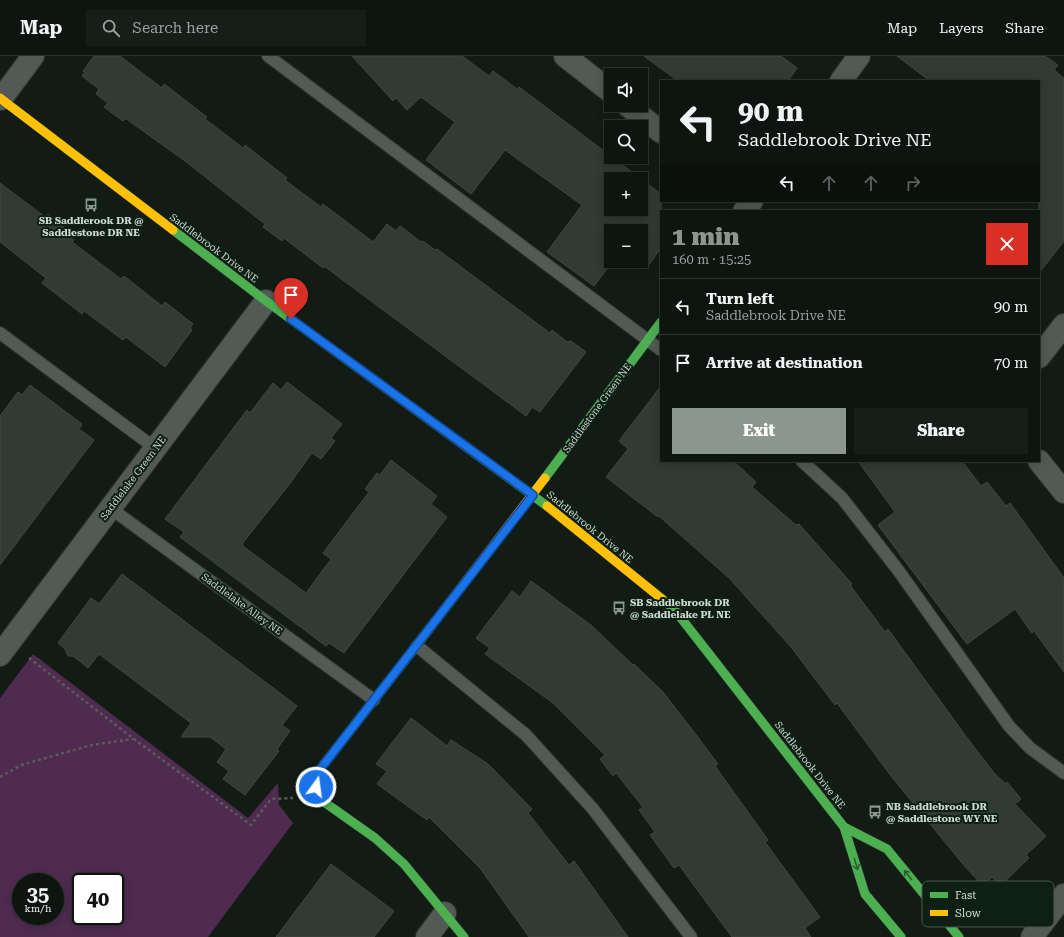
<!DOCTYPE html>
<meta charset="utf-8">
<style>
body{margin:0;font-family:"Roboto Serif",serif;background:#171e19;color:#f1f3f6;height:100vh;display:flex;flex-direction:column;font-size:15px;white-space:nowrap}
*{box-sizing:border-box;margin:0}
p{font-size:13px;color:#9b9f9f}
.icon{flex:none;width:22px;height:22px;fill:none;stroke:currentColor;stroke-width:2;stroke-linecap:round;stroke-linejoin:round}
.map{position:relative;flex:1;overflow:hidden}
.panel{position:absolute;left:660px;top:154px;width:380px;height:252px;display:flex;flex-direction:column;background:#0e1510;border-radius:0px;box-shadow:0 2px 10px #0003,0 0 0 1px #2e3430}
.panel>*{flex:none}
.banner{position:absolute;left:660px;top:24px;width:380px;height:122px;border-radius:0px;box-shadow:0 2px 10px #0003,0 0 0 1px #2e3430;background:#0e1510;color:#f1f3f6;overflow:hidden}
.tools{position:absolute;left:604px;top:12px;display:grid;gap:8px}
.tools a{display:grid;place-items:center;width:44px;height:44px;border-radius:0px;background:#0e1510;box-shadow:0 2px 10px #0003,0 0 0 1px #2e3430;font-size:20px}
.speed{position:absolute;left:12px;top:817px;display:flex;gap:8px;font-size:20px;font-weight:700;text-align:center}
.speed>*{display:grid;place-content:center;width:52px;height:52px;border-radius:50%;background:#0e1510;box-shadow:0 2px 10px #0003,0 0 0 1px #2e3430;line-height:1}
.speed small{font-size:10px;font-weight:400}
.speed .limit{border:2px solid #111;border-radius:6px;background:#fff;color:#111}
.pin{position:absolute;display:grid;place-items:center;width:34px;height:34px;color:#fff;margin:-41px -17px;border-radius:50% 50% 50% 0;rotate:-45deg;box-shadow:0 0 4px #0007}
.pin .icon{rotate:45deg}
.me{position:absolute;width:44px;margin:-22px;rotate:14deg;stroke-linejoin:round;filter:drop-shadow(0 0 3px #0008)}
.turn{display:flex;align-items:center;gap:14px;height:84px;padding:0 12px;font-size:18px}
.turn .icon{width:52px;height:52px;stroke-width:2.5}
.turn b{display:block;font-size:28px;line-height:34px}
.lanes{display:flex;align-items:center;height:38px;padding:0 12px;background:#0003;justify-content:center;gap:20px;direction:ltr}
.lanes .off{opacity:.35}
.round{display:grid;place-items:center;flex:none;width:42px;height:42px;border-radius:0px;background:#171e19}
.overview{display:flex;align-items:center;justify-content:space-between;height:68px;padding:0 12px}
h1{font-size:24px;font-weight:800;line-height:30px;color:#8b968e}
.button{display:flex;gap:8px;margin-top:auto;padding:8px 12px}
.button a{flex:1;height:46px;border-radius:0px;background:#8b968e;color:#fff;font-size:16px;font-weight:800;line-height:46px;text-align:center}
.button a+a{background:#171e19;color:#f1f3f6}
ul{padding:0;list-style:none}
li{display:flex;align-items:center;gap:12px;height:56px;padding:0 12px;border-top:1px solid #2e3430}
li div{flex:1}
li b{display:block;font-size:15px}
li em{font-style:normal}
header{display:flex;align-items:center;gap:24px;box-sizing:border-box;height:56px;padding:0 20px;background:#0e1510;border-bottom:1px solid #2e3430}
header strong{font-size:19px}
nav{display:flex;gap:22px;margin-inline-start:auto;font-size:14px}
.search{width:280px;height:36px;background:#171e19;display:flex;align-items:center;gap:10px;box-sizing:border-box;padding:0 14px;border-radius:0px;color:#9b9f9f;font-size:15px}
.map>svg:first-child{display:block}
</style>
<header>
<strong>Map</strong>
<div class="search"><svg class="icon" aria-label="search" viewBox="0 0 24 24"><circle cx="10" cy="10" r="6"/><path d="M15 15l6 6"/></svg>Search here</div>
<nav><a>Map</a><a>Layers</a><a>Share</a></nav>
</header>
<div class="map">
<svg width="1064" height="881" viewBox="0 0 1064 881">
<rect width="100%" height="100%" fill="#121c15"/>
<path fill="#4f2b50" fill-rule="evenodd" d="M 33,598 L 248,762 L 278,727 L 279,749 L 293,767 L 208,881 L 0,881 L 0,642 ZM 21,826 L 55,826 L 55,860 L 21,860 ZM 81,826 L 115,826 L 115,860 L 81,860 Z"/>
<g fill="#313a34" stroke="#3f4841" fill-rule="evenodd">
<polygon points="94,0 120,0 162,32 164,28 207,61 205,63 243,92 245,89 287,122 285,124 321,151 323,148 373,186 387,168 396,175 400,170 421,186 423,185 435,194 437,193 550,277 552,274 567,286 571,285 586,296 540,356 532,351 526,360 324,210 323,212 284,182 282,185 263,171 265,168 185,105 125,62 123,65 104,51 108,47 96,38 99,33 82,20 85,16 83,15"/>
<path d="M 352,0 L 462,0 L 489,20 L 493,15 L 517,33 L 519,31 L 661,138 L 661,192 L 648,210 L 641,204 L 641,175 L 611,175 L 611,205 L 613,205 L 594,230 L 547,196 L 582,149 L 505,94 L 471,138 L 426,104 L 455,66 L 421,41 L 407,54 L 396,42 L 393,45 ZM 611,123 L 641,123 L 641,153 L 611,153 Z"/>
<polygon points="644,0 781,0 797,12 788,25 678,25"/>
<polygon points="897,0 1045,0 1058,9 1054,14 1064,22 1064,185 1039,217 1039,25 930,25"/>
<polygon points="0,127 45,161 48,158 66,173 63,177 74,184 72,186 121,223 124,220 162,250 165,246 193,268 190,272 192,274 165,311 126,281 123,284 84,255 82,258 42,227 46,222 0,186"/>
<polygon points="287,326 342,368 331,382 335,385 321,403 312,397 288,430 242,488 244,491 306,537 331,503 323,497 369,436 365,433 377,417 380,419 391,404 437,440 431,448 447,461 344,597 329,587 326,590 287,561 180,481 184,476 165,463 247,354 250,357 273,327 281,334"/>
<polygon points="30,329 82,368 79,373 94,384 0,509 0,360 18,336 22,339"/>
<polygon points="661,330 661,405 733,405 756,426 752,431 796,469 799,468 852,528 850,529 885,576 888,573 965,679 994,717 1006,728 1007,726 1021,743 1015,748 1046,780 1026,799 1029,802 1000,830 992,821 983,830 962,807 891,720 837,647 835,649 791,591 729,522 659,460 658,461 606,421 628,393 619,385"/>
<polygon points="858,405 962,405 981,430 987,426 1006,450 1010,447 1064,522 1064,616 1034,575 1032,577 1015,553 967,588 878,469 895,456"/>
<polygon points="122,518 297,650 282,669 290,675 277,693 279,695 245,739 223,723 229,715 217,706 226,693 210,681 181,681 191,667 99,598 88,612 73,600 68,600 65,593 58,587 91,542 99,548"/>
<polygon points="531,525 592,570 633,609 634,608 663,636 697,680 718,708 715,710 768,784 765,786 820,861 805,872 811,881 732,881 679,809 674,812 650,779 655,776 639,754 643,751 616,717 613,720 600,703 605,699 553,647 485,598 490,592 476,582 512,535 520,541"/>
<polygon points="411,662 447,690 451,684 488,708 532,753 528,757 569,809 574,805 628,881 529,881 480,812 429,761 427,764 377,728 387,715 376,708"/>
<polygon points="331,808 394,855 374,881 276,881"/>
</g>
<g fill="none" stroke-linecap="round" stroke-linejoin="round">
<g stroke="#2d342f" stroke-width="14">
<g id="lane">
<polyline points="268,0 661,294"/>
<polyline points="0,277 155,392"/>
<polyline points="802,405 842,442 898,514 1009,670 1030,692 1064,717"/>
<polyline points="110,452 374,644"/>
<polyline points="417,590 526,679 593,753 691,881"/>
</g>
</g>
<g stroke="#2d342f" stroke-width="24">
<g id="street">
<polyline points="565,0 611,36"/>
<polyline points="841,25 859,0"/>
<polyline points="1,43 33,0"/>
<polyline points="627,49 661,76"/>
<polyline points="744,155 752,145"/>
<polyline points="1039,301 1064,269"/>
<polyline points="1039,405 1064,436"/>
<polyline points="0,599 266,245"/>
<polyline points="427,881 445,857"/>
<polyline points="1032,881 1064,839"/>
</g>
</g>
<g stroke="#2d342f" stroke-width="10">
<g id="fast">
<polyline points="173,174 266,245 547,450"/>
<polyline points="545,422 661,266"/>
<polyline points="662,543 674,553 844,771 865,838 901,881"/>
<polyline points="410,598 314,721 317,741 375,782 404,808 464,881"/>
<polyline points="844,771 887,793 959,881"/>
</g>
</g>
<g stroke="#2d342f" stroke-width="10">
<g id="slow">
<polyline points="0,42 173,174"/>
<polyline points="547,450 662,543"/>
<polyline points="410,598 545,422"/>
</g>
</g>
<g stroke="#575d58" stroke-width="2.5" stroke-dasharray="3 3" stroke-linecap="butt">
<polyline points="29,602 134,683 251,769 271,743 293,742"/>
<polyline points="0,721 21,709 92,689 133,683"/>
</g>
<use href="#lane" stroke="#535a55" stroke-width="12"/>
<use href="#street" stroke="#535a55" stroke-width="22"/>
<use href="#fast" stroke="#4caf50" stroke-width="9"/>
<use href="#slow" stroke="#ffc107" stroke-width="9"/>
</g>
<defs><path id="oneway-shaft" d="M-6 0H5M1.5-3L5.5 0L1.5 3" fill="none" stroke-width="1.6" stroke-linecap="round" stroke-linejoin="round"/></defs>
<g stroke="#2a602f">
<use href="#oneway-shaft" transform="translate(856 808) rotate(73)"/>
<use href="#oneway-shaft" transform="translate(908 819) rotate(-128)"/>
</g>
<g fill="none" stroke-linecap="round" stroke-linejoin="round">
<g stroke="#114b97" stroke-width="10">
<polyline id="route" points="291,263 533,439 314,721 316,731"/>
</g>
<use href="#route" stroke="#1a73e8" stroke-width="7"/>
</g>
<defs>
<g id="bus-bare" transform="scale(1.08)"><path d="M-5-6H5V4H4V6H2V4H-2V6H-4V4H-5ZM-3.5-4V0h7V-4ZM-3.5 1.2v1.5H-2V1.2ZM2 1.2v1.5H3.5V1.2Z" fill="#8b968e" stroke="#0e2014" stroke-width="2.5" paint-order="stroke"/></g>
</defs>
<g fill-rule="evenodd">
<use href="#bus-bare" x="91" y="149"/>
<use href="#bus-bare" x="619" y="552"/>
<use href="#bus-bare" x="875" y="756"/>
</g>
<g text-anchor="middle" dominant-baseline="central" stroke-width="4" stroke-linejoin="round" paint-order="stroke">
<g font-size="10" font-weight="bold" fill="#ccd7cf" stroke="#0e2014" text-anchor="start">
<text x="91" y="164" text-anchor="middle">SB Saddlerook DR @<tspan x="91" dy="12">Saddlestone DR NE</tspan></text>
<text x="630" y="546">SB Saddlebrook DR<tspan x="630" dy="12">@ Saddlelake PL NE</tspan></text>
<text x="886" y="750">NB Saddlebrook DR<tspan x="886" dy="12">@ Saddlestone WY NE</tspan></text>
</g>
<g font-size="10" fill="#ccd7cf" stroke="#0e2014">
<text transform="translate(214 192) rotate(37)">Saddlebrook Drive NE</text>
<text transform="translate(597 352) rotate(-54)">Saddlestone Green NE</text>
<text transform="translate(133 422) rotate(-53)">Saddlelake Green NE</text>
<text transform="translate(590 471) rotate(39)">Saddlebrook Drive NE</text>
<text transform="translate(242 548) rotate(36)">Saddlelake Alley NE</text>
<text transform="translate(810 709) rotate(52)">Saddlebrook Drive NE</text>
</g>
</g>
<rect x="922" y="825" width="132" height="46" rx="6" fill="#0e2014" stroke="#47574c" stroke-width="1"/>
<rect x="930" y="836" width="18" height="6" fill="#4caf50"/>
<rect x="930" y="854" width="18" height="6" fill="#ffc107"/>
<g font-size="11" fill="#ccd7cf">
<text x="955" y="843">Fast</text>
<text x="955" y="861">Slow</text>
</g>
</svg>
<div class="tools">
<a><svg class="icon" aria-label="sound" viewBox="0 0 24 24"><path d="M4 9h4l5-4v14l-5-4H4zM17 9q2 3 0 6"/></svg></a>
<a><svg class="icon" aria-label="search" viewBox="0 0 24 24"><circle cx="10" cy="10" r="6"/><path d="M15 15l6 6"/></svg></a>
<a>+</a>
<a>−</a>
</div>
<div class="speed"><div>35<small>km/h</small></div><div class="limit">40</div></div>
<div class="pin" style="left:291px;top:263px;background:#d93025"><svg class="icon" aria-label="arrive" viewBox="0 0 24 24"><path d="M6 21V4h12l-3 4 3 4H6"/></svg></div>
<svg class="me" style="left:316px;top:731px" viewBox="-20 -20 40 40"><circle r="17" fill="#1a73e8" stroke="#fff" stroke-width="3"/><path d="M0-11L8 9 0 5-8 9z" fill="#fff"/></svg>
<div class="banner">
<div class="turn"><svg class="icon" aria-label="left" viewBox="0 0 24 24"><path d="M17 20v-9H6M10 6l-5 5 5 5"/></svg><div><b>90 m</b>Saddlebrook Drive NE</div></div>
<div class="lanes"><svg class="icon" aria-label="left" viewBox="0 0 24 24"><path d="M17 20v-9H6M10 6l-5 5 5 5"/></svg><svg class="icon off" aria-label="ahead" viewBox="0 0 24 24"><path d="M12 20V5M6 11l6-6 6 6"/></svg><svg class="icon off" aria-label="ahead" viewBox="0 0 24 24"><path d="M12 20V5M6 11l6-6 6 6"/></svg><svg class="icon off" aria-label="right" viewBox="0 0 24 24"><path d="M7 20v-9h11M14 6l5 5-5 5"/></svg></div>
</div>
<section class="panel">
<div class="overview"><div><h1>1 min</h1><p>160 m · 15:25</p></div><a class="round" style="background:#d93025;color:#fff"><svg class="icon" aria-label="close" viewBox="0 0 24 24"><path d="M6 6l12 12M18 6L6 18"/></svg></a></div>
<ul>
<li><svg class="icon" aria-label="left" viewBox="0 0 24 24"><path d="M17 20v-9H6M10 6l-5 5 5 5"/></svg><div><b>Turn left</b><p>Saddlebrook Drive NE</p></div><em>90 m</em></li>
<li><svg class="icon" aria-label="arrive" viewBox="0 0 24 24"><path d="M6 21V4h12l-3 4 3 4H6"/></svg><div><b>Arrive at destination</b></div><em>70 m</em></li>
</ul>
<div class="button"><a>Exit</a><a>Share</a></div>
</section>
</div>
